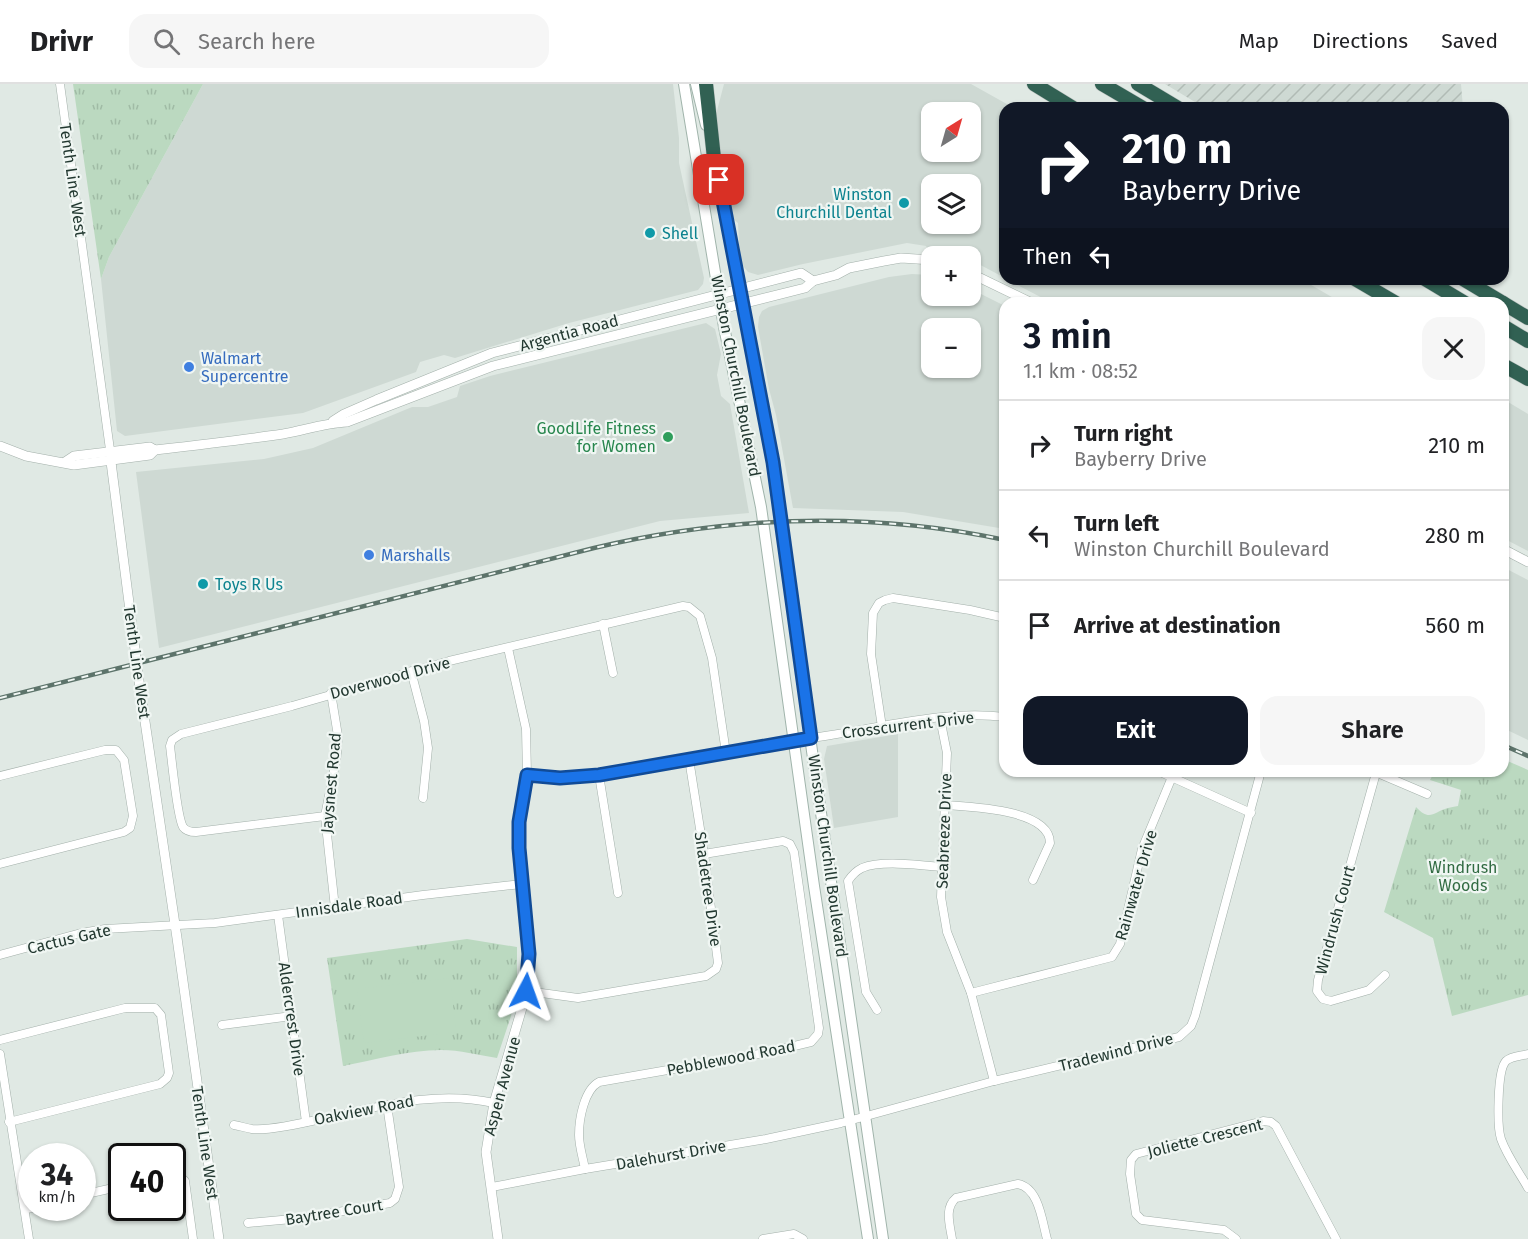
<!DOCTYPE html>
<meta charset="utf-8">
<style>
body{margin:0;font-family:"Fira Sans",sans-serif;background:#f6f6f6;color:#202124;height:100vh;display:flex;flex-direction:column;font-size:22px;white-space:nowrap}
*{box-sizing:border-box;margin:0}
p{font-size:20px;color:#757577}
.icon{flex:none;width:33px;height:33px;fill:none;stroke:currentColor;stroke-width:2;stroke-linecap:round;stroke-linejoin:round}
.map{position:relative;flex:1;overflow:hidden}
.details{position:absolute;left:999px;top:213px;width:510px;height:480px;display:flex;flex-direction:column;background:#fff;border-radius:18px;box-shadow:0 2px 4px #0004}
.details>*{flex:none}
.guide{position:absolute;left:999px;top:18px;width:510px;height:183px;border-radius:18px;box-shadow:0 2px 4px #0004;background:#111827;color:#fff;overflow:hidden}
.needle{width:39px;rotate:37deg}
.buttons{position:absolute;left:921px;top:18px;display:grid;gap:12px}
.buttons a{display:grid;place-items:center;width:60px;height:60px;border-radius:12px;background:#fff;box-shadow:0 2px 4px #0004;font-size:30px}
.speed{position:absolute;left:18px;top:1059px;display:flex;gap:12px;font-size:30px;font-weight:700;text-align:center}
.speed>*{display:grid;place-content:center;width:78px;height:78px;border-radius:50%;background:#fff;box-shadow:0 2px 4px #0004;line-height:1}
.speed small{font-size:15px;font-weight:400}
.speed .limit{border:3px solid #111;border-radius:9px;background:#fff;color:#111}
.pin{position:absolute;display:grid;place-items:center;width:51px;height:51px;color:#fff;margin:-26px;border-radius:12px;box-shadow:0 3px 9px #0006}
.me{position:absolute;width:66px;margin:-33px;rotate:4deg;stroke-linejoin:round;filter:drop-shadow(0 0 4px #0008)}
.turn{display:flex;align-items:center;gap:21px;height:126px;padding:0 24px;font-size:27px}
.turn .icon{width:78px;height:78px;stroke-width:2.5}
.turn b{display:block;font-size:42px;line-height:51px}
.then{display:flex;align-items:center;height:57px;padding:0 24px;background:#0003;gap:12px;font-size:22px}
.round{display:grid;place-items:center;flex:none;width:63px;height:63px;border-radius:18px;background:#f6f6f6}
.overview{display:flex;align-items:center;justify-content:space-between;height:102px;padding:0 24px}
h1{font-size:36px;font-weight:600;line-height:45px;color:#111827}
.action{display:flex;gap:12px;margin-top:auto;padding:12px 24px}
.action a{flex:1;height:69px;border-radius:18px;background:#111827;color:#fff;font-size:24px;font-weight:600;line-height:69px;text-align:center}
.action a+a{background:#f6f6f6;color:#202124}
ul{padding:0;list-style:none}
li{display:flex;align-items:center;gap:18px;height:90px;padding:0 24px;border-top:2px solid #e0e0e0}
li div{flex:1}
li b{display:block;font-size:22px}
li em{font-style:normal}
header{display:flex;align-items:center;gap:36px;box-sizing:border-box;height:84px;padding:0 30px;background:#fff;border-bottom:2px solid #e0e0e0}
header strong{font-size:28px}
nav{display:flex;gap:33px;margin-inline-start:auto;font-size:21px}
.search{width:420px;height:54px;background:#f6f6f6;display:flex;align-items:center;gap:15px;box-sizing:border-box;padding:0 21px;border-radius:18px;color:#757577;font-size:22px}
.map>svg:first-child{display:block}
</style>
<header>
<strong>Drivr</strong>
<div class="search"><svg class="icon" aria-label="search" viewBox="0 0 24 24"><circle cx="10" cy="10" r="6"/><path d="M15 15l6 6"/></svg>Search here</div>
<nav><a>Map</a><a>Directions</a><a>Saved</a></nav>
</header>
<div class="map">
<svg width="1528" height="1155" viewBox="0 0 1528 1155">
<defs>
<pattern id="industrial-furrows" width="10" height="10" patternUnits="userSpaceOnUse" patternTransform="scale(1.5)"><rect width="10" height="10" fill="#ced9d3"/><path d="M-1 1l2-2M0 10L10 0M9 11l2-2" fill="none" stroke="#b1bbb5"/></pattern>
<pattern id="grass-tufts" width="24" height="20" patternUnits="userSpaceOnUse" patternTransform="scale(1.5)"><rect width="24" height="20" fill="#bbd9c0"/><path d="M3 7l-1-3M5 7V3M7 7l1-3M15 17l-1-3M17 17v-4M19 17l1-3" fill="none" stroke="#a0bba5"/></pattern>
</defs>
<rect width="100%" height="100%" fill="#e0e9e4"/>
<g fill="#ced9d3" fill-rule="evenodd">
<polygon points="203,0 673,0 679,54 679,79 704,194 703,200 698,206 569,239 455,274 444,271 420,278 416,288 303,329 125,352 117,347 101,195 109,173"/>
<path d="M 724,0 L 971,0 L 1014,24 L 1005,24 L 1005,194 L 971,176 L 970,172 L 959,172 L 928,165 L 926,162 L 907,159 L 803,180 L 758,191 L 748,188 L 740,178 L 738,139 L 732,134 L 714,38 ZM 932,28 L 970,28 L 970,68 L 932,68 ZM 932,100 L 970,100 L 970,140 L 932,140 Z"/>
<path d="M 912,190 L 931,191 L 932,212 L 970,212 L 971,205 L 1005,222 L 1005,445 L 903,428 L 793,424 L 776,331 L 769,305 L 758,243 L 759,233 L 762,227 L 769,223 L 889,193 ZM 932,244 L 970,244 L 970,284 L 932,284 Z"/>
<polygon points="1006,195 1301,195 1342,219 1052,219"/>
<polygon points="706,239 715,245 721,270 717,291 721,312 730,320 749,429 660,437 159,564 136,388 264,375 313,364 412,323 428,323 457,313 460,302 490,292"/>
<polygon points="1503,315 1528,330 1528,467 1503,454"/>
<polygon points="1503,483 1528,496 1528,656 1503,644"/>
<polygon points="898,650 898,733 834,744 824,675 827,662"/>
</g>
<polygon fill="url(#industrial-furrows)" points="1165,0 1461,0 1463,24 1205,24"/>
<g fill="url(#grass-tufts)">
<polygon points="73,0 203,0 109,173 101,195"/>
<path d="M 1503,675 L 1528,686 L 1528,911 L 1452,932 L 1433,854 L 1384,828 L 1416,723 C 1430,738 1433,728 1448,724 C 1451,723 1454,723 1458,722 L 1461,706 L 1430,696 L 1435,687 L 1503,687 Z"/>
<path d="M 467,855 L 517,863 L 517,902 L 511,932 L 497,974 C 478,971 460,966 441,966 C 408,966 375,976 343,982 L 327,874 Z"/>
</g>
<polygon fill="#bbd9c0" points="450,894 456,948 364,959 357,905"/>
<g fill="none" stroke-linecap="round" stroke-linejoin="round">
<g stroke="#a3b0aa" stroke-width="9">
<g id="minor">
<polyline points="60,0 111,373"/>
<polyline points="603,540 613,589"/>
<polyline points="508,564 526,645 527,691"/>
<polyline points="411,587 424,637 428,664 423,714"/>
<polyline points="331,609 338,652 337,671 325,732 335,824"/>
<polyline points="940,634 947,669 941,813 947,848 971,909 994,997"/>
<polyline points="882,643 871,570 873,529 879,519 885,516 893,514 970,526 1005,534"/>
<path d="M 811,654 C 874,646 941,625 1005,633"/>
<polyline points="1158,687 1251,729"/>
<polyline points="1373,687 1427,710"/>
<polyline points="1376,689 1318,896 1317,907 1323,915 1331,917 1369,906 1385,891"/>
<polyline points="599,691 618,809"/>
<polyline points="0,692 105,666 116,666 124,676 133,732 130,744 124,748 0,780"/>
<path d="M 945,721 C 970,723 1050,725 1050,759 L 1033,796"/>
<path d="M 325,732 L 196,748 C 191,748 186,747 183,743 C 177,733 172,677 170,662 L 172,656 L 181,650 L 292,622 L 449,577 L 683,522 L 689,523 L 700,532 L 712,574 L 726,669"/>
<polyline points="278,831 306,1038"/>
<polyline points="0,871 81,849 105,845 215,839 423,811 522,800"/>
<polyline points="527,907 578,914 706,892 716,885 718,879 704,770 689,675"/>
<polyline points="971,909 1112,873 1120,860 1142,765 1172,693"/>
<path d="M 877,926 L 866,908 L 848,797 C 852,791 856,787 862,784 C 880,776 921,781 941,783"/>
<polyline points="222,941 292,932"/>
<polyline points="0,956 125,924 155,924 161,931 169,989 167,994 160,1000 9,1038"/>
<polyline points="0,970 29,1155"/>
<path d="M 1528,970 C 1521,972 1511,972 1506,977 C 1497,986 1497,1043 1501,1055 C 1507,1072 1519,1088 1528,1104"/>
<path d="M 234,1041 C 240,1042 246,1044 252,1045 C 268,1047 308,1038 325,1034 C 381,1022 437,1006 494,1019"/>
<path d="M 585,1085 C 583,1074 579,1062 579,1051 C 579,1035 584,1006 599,998 L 765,969 L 811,958 L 818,950 L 819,944 L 794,768 L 790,760 L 783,757 L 704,770"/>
<polyline points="172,1089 178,1090 185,1097 193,1155"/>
<polyline points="492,1103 585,1085 766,1055 841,1039 994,997 1179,953 1191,942 1195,932 1261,687"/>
<polyline points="82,1111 122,1102"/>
<polyline points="25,1125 34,1124"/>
<polyline points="248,1139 303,1134 390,1119 395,1115 399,1103 387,1021"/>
<polyline points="763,1155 794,1150 803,1155"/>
<path d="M 952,1155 C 950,1141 944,1124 956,1114 L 1018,1100 C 1039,1104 1042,1137 1047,1155"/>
<polyline points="1236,1155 1224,1146 1142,1136 1136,1130 1130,1090 1131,1076 1136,1070 1263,1037 1271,1038 1276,1042 1336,1155"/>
</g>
</g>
<g stroke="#a3b0aa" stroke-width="10">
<g id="tertiary">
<polyline points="970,189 1032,219"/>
<polyline points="333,337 344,330 376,316 492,269 801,189 813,197"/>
<polyline points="0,362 26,372 74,381 150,371 155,366"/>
<path d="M 65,378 L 74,372 L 150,363 L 155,366 C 198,361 241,356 283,350 C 305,346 325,339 347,338 L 493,282 L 805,204 L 813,197 L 836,191 L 849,184 L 884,177 L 901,174 L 932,176"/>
<polyline points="111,378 139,597 177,854 219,1155"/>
<polyline points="1503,465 1528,478"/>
<polyline points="498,1155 486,1068 494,1019 527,907 529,870 519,764 519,738 527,691 560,694 599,691 811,654"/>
</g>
</g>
<g stroke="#a0b4ab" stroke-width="12">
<g id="secondary">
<polyline points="684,0 724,243 761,423 814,802 868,1155"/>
<polyline points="696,0 706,41"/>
<polyline points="713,67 773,378 812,667 883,1155"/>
</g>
</g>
<g stroke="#bdc3c1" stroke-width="15">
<g id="motorway">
<polyline points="706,0 714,74"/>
<polyline points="1034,0 1073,24"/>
<polyline points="1102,0 1143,24"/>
<polyline points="1138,0 1178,24"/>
<polyline points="1355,195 1396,219"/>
<polyline points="1425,195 1465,219"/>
<polyline points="1463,195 1503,219"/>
<polyline points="1503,219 1528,234"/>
<polyline points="1503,242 1528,257"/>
<polyline points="1503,281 1528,295"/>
</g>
</g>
<use href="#minor" stroke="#fff" stroke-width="8"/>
<use href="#tertiary" stroke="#fff" stroke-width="9"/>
<use href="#secondary" stroke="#fff" stroke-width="10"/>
<use href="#motorway" stroke="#316153" stroke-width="14"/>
<g stroke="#5d746b" stroke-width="4.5">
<g id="rail">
<path d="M 0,614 L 594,464 C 730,432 868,427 1005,456"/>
<polyline points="1503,661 1528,672"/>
</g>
</g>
<use href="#rail" stroke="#f0f6f3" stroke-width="2" stroke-dasharray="7" stroke-linecap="butt"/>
</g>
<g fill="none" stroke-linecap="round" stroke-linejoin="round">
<g stroke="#114b97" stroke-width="15">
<polyline id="route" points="526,907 529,870 519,764 519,738 527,691 560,694 599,691 811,654 773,378 719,96"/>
</g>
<use href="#route" stroke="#1a73e8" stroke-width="10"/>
</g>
<g fill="#0f9aa8" stroke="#f0f6f3" stroke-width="2">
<circle cx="904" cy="119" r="6"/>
<circle cx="650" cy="149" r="6"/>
<circle cx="203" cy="500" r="6"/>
</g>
<g fill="#3f7fe0" stroke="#f0f6f3" stroke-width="2">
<circle cx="189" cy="283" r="6"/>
<circle cx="369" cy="471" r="6"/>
</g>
<circle fill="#2e9e5b" stroke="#f0f6f3" stroke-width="2" cx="668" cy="353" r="6"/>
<g text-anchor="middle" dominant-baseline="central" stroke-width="4.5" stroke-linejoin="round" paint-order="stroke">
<g font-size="16" fill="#223830" stroke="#f0f6f3">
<text transform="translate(73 96) rotate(82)">Tenth Line West</text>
<text transform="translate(569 249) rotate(-15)">Argentia Road</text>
<text transform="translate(736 292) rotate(79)">Winston Churchill Boulevard</text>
<text transform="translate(137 578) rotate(82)">Tenth Line West</text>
<text transform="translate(390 594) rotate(-15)">Doverwood Drive</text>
<text transform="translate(908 641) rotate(-7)">Crosscurrent Drive</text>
<text transform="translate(331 699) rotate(-85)">Jaysnest Road</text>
<text transform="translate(944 747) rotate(-88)">Seabreeze Drive</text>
<text transform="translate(828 772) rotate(82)">Winston Churchill Boulevard</text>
<text transform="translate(1136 801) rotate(-74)">Rainwater Drive</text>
<text transform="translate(708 805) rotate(82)">Shadetree Drive</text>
<text transform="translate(349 821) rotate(-8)">Innisdale Road</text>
<text transform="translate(1335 836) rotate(-75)">Windrush Court</text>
<text transform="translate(69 855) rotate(-13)">Cactus Gate</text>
<text transform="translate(292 935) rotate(82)">Aldercrest Drive</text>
<text transform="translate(1116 968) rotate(-14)">Tradewind Drive</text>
<text transform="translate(731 974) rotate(-11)">Pebblewood Road</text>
<text transform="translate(502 1002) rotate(-75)">Aspen Avenue</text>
<text transform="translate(364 1026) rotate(-11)">Oakview Road</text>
<text transform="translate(1205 1054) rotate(-14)">Joliette Crescent</text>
<text transform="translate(205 1059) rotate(82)">Tenth Line West</text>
<text transform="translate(671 1071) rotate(-10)">Dalehurst Drive</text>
<text transform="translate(334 1128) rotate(-9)">Baytree Court</text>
</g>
<g font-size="16" fill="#0d838f" stroke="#f0f6f3" text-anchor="start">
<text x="892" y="110" text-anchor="end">Winston<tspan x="892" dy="18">Churchill Dental</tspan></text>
<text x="662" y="149">Shell</text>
<text x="215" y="500">Toys R Us</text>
</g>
<g font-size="16" fill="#366cbe" stroke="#f0f6f3" text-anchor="start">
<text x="201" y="274">Walmart<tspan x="201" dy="18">Supercentre</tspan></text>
<text x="381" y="471">Marshalls</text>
</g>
<g font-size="16" fill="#27864d" stroke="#f0f6f3" text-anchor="end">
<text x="656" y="344">GoodLife Fitness<tspan x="656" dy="18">for Women</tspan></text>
</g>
<g font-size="16" fill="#316b42" stroke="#f0f6f3">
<text x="1463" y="783">Windrush<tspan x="1463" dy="18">Woods</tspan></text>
</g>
</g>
</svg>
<div class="buttons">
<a><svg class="needle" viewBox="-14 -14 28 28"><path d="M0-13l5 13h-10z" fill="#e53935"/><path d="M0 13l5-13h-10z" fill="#757577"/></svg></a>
<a><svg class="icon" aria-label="layers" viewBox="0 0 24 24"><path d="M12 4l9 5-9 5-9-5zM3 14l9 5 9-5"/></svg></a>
<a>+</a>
<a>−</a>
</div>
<div class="speed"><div>34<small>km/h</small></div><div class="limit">40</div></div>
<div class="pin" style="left:719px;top:96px;background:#d93025"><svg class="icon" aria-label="arrive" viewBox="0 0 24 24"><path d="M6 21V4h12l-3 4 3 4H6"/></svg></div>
<svg class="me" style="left:526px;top:907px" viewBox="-20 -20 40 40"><path d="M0-17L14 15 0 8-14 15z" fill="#1a73e8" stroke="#fff" stroke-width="4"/></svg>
<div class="guide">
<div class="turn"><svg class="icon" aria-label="right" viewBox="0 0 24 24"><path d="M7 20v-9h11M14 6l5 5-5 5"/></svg><div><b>210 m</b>Bayberry Drive</div></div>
<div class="then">Then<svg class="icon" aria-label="left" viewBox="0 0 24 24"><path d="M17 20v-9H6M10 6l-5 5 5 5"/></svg></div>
</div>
<section class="details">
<div class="overview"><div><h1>3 min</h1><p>1.1 km · 08:52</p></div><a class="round"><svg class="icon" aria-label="close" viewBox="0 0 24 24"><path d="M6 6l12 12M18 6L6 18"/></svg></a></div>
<ul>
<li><svg class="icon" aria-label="right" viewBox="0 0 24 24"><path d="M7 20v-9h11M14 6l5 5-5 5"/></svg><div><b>Turn right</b><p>Bayberry Drive</p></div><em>210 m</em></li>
<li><svg class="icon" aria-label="left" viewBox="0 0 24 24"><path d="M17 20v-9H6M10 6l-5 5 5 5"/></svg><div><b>Turn left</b><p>Winston Churchill Boulevard</p></div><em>280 m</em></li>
<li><svg class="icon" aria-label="arrive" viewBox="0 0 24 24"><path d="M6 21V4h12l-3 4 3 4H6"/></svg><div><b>Arrive at destination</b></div><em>560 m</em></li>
</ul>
<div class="action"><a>Exit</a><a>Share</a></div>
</section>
</div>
